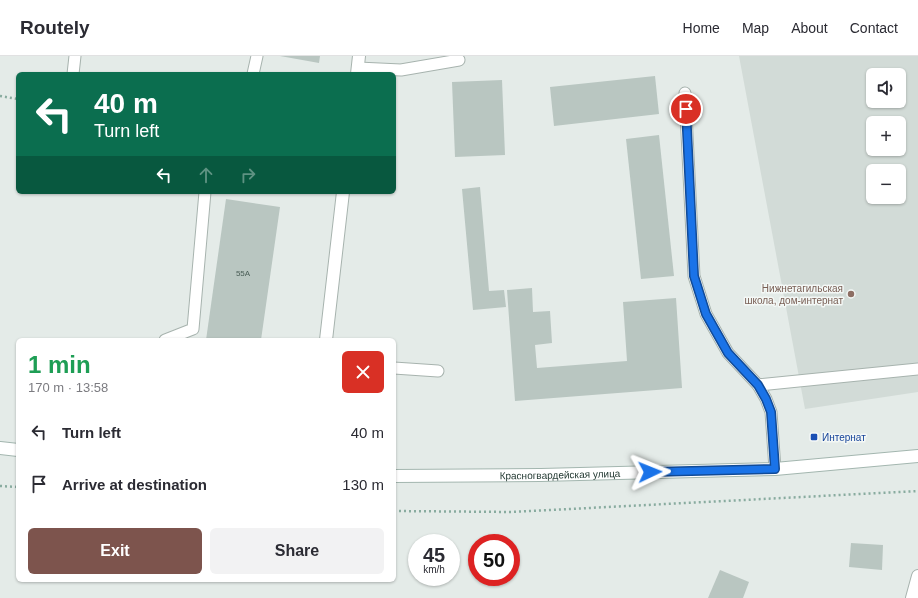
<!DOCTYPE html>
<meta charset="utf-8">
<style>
body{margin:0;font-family:Arial,sans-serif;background:#f2f2f3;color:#2b2b33;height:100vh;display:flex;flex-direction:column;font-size:15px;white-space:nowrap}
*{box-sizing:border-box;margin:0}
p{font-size:13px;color:#7c7c81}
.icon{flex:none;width:22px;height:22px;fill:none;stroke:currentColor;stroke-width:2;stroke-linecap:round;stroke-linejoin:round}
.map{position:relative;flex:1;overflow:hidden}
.drawer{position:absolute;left:16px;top:282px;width:380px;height:244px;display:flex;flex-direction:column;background:#fff;border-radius:6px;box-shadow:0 1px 3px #0004}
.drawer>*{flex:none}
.hud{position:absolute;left:16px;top:16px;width:380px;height:122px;border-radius:6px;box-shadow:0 1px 3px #0004;background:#0b6e4f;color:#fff;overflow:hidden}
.fabs{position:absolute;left:866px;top:12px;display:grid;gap:8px}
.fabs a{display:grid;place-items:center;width:40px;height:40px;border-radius:6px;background:#fff;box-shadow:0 1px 3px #0004;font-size:20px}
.speed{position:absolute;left:408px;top:478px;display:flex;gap:8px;font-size:20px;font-weight:700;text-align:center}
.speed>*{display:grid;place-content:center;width:52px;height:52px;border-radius:50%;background:#fff;box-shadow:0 1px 3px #0004;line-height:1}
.speed small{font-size:10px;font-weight:400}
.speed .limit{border:6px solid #d22;background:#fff;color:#111}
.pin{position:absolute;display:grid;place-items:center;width:34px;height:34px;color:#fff;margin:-17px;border:2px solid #fff;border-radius:50%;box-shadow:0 1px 4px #0007}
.me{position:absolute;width:44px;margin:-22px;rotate:88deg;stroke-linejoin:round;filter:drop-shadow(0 0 3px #0008)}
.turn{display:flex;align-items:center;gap:14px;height:84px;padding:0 12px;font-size:18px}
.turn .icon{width:52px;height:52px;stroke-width:2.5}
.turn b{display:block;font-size:28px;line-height:34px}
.lanes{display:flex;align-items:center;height:38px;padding:0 12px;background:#0003;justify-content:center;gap:20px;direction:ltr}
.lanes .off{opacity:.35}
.round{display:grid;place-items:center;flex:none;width:42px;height:42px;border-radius:6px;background:#f2f2f3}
.head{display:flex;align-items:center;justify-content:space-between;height:68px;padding:0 12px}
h1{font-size:24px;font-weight:700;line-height:30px;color:#1e9e55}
.cta{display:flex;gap:8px;margin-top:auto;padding:8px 12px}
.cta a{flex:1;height:46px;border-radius:6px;background:#7d544d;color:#fff;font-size:16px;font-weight:700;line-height:46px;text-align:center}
.cta a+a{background:#f2f2f3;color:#2b2b33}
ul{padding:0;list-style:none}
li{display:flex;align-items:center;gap:12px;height:52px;padding:0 12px}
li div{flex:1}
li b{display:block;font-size:15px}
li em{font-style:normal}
header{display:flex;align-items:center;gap:24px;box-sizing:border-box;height:56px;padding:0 20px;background:#fff;border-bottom:1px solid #e1e1e2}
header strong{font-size:19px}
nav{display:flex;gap:22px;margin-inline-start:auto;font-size:14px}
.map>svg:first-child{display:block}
</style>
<header>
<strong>Routely</strong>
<nav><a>Home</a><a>Map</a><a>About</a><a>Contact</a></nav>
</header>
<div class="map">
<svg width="918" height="542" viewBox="0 0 918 542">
<rect width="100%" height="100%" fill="#e4ebe8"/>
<path fill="#d2dbd7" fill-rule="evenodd" d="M 739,0 L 918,0 L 918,336 L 805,353 ZM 873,19 L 899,19 L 899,45 L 873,45 ZM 873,67 L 899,67 L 899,93 L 873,93 ZM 873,115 L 899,115 L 899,141 L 873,141 Z"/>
<g fill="#b9c6c1">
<polygon points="280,0 320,0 319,7"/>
<polygon points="655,20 659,58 554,70 550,31"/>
<polygon points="502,24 505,99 455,101 452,26"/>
<polygon points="659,79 674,220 641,223 626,83"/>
<polygon points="480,131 489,235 504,234 506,251 473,254 462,133"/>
<polygon points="226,143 280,151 261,284 206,284"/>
<polygon points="532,232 533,256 550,255 552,287 535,289 537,312 627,305 623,246 676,242 682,332 515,345 507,234"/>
<polygon points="851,487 883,489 882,514 849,511"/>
<polygon points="720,514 749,526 743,542 708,542"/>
</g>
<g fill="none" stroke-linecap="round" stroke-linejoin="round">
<g stroke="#a7b3ae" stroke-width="13">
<g id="lane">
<polyline points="358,12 401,14 459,4"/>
<polyline points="73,18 75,0"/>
<polyline points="253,18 257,0"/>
<polyline points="685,37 694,220 706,258 728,297 758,329 766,343 771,356 775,413"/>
<polyline points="165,284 193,273 205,136"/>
<polyline points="394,312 438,315"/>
<polyline points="758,329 918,313"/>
</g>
</g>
<g stroke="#a7b3ae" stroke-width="14">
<g id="street">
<polyline points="357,18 359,0"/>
<polyline points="326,284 343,136"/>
<polyline points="912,542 918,520"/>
</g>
</g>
<g stroke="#a3b6af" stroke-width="14">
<g id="secondary">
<polyline points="0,392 18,394"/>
<path id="s1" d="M 394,420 L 541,419 L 775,413 L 918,400"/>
</g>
</g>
<g stroke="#88ab9f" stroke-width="2.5" stroke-dasharray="2 3" stroke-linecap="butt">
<polyline points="0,40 18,43"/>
<polyline points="0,430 18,431"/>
<polyline points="394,455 511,456 918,435"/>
</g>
<use href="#lane" stroke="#fff" stroke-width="11"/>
<use href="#street" stroke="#fff" stroke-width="12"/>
<use href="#secondary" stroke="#fff" stroke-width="12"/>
</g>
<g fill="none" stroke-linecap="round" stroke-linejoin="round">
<g stroke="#114b97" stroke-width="10">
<polyline id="route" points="650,416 775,413 771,356 766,343 758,329 728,297 706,258 694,220 686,53"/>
</g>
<use href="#route" stroke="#1a73e8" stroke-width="7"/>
</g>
<circle fill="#8d6e63" stroke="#f4f8f6" stroke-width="1.5" cx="851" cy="238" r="4"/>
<rect fill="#1a4fb4" stroke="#f4f8f6" stroke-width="1.5" x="810" y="377" width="8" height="8" rx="2"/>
<g text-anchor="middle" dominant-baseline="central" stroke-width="3" stroke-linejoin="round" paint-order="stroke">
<g font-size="8" fill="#4a5e57">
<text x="243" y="217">55A</text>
</g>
<g font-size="10" fill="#785e54" stroke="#f4f8f6" text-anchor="end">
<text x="843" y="232">Нижнетагильская<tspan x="843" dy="12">школа, дом-интернат</tspan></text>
</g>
<g font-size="10" fill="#164399" stroke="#f4f8f6" text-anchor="start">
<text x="822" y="381">Интернат</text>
</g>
<g font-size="10" fill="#253b34" stroke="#f4f8f6">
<text stroke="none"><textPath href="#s1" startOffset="166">Красногвардейская улица</textPath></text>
</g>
</g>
</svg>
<div class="fabs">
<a><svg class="icon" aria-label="sound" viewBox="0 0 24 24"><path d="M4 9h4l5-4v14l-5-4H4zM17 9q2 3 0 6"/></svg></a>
<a>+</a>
<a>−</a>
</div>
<div class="speed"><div>45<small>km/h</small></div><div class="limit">50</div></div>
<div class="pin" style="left:686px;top:53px;background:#d93025"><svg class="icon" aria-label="arrive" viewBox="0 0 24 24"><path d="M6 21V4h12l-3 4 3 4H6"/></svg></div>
<svg class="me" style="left:650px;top:416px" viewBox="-20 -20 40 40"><path d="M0-17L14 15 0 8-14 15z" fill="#1a73e8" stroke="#fff" stroke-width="4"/></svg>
<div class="hud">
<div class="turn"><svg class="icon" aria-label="left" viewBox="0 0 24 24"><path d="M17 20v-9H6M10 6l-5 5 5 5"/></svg><div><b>40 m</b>Turn left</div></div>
<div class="lanes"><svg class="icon" aria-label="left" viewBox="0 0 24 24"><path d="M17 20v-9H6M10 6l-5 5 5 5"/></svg><svg class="icon off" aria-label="ahead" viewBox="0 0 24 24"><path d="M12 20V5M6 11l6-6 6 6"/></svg><svg class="icon off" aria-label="right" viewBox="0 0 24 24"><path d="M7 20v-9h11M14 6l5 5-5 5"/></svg></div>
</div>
<section class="drawer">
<div class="head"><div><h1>1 min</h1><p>170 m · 13:58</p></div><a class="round" style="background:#d93025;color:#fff"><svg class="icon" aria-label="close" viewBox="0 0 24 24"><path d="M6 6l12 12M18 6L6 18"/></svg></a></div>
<ul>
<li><svg class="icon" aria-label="left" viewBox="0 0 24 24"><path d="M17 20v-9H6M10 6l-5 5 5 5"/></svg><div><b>Turn left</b></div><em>40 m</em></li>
<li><svg class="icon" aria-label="arrive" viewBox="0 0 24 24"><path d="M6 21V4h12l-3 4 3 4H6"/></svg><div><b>Arrive at destination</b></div><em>130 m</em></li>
</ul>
<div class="cta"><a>Exit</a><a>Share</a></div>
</section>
</div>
